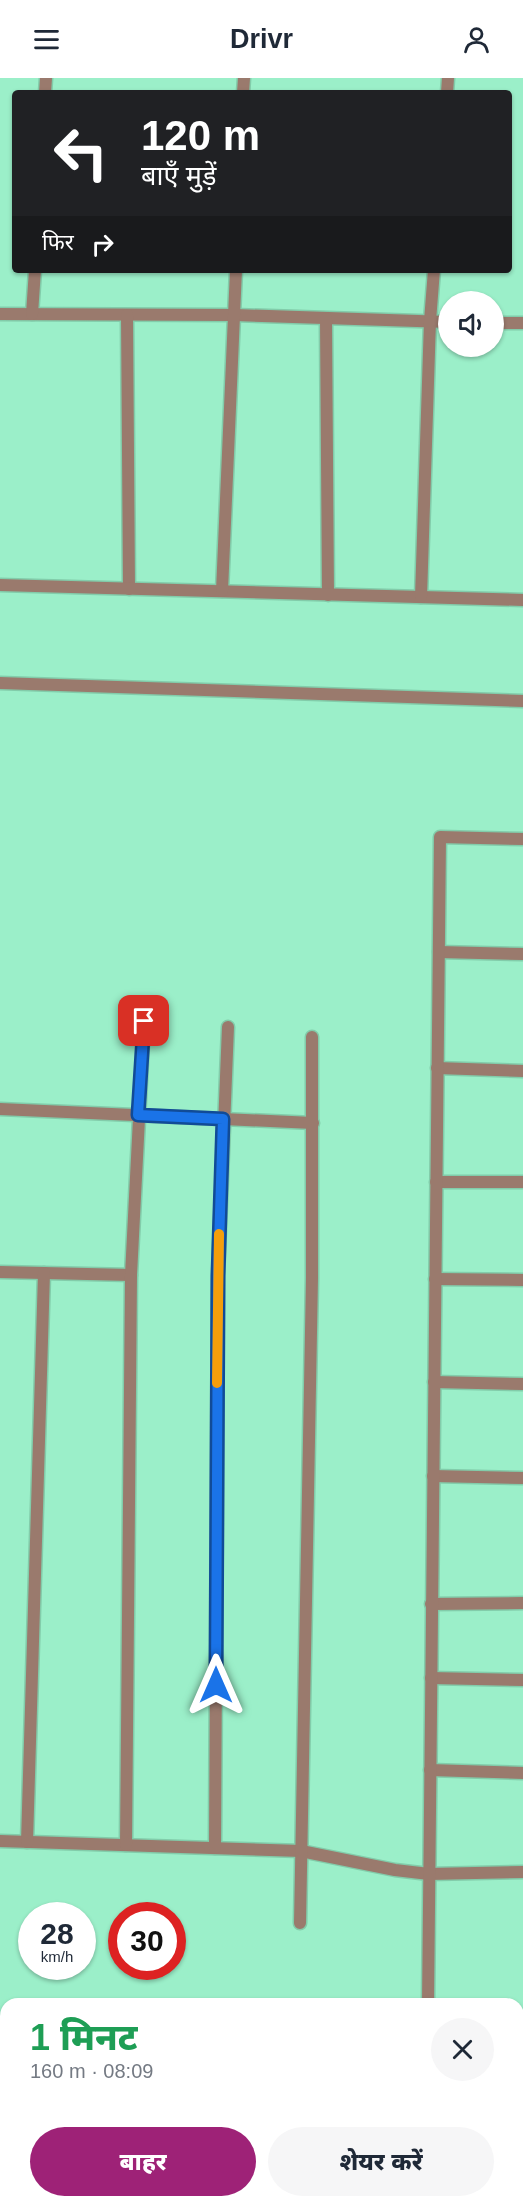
<!DOCTYPE html>
<html lang="hi">
<meta charset="utf-8">
<style>
body{margin:0;font-family:Arial,"Noto Sans Devanagari",sans-serif;background:#f6f6f7;color:#1f2937;height:100vh;display:flex;flex-direction:column;font-size:22px;white-space:nowrap}
*{box-sizing:border-box;margin:0}
p{font-size:20px;color:#747a83}
.icon{flex:none;width:33px;height:33px;fill:none;stroke:currentColor;stroke-width:2;stroke-linecap:round;stroke-linejoin:round}
.map{position:relative;flex:1;overflow:hidden}
.panel{position:absolute;left:0px;top:1920px;width:524px;height:210px;display:flex;flex-direction:column;background:#fff;border-radius:18px 18px 0 0;box-shadow:0 2px 4px #0004}
.panel>*{flex:none}
.banner{position:absolute;left:12px;top:12px;width:500px;height:183px;border-radius:6px;box-shadow:0 2px 4px #0004;background:#202124;color:#fff;overflow:hidden}
.tools{position:absolute;left:438px;top:213px;display:grid;gap:12px}
.tools a{display:grid;place-items:center;width:66px;height:66px;border-radius:50%;background:#fff;box-shadow:0 2px 4px #0004;font-size:30px}
.speed{position:absolute;left:18px;top:1824px;display:flex;gap:12px;font-size:30px;font-weight:700;text-align:center}
.speed>*{display:grid;place-content:center;width:78px;height:78px;border-radius:50%;background:#fff;box-shadow:0 2px 4px #0004;line-height:1}
.speed small{font-size:15px;font-weight:400}
.speed .limit{border:9px solid #d22;background:#fff;color:#111}
.pin{position:absolute;display:grid;place-items:center;width:51px;height:51px;color:#fff;margin:-26px;border-radius:12px;box-shadow:0 3px 9px #0006}
.me{position:absolute;width:66px;margin:-33px;rotate:0deg;stroke-linejoin:round;filter:drop-shadow(0 0 4px #0008)}
.turn{display:flex;align-items:center;gap:21px;height:126px;padding:0 30px;font-size:27px}
.turn .icon{width:78px;height:78px;stroke-width:2.5}
.turn b{display:block;font-size:42px;line-height:51px}
.then{display:flex;align-items:center;height:57px;padding:0 30px;background:#0003;gap:12px;font-size:22px}
.round{display:grid;place-items:center;flex:none;width:63px;height:63px;border-radius:32px;background:#f6f6f7}
.headline{display:flex;align-items:center;justify-content:space-between;height:102px;padding:0 30px}
h1{font-size:36px;font-weight:800;line-height:45px;color:#1e9e55}
.cta{display:flex;gap:12px;margin-top:auto;padding:12px 30px}
.cta a{flex:1;height:69px;border-radius:36px;background:#9e2277;color:#fff;font-size:24px;font-weight:800;line-height:69px;text-align:center}
.cta a+a{background:#f6f6f7;color:#1f2937}
header{display:flex;justify-content:space-between;align-items:center;height:78px;padding:0 30px;background:#fff;font-size:27px;font-weight:800}
.map>svg:first-child{display:block}
</style>
<header><svg class="icon" aria-label="menu" viewBox="0 0 24 24"><path d="M4 6h16M4 12h16M4 18h16"/></svg>Drivr<svg class="icon" aria-label="person" viewBox="0 0 24 24"><circle cx="12" cy="8" r="4"/><path d="M4 21q1-7 8-7t8 7"/></svg></header>
<div class="map">
<svg width="523" height="2130" viewBox="0 0 523 2130">
<rect width="100%" height="100%" fill="#9befc9"/>
<g fill="none" stroke-linecap="round" stroke-linejoin="round">
<g stroke="#82ccaa" stroke-width="15">
<g id="minor">
<polyline points="45,15 46,0"/>
<polyline points="243,15 244,0"/>
<polyline points="447,15 448,0"/>
<polyline points="0,236 235,237 448,244"/>
<polyline points="32,236 35,192"/>
<polyline points="127,237 129,511"/>
<polyline points="326,241 328,517"/>
<polyline points="494,245 523,245"/>
<polyline points="0,507 523,522"/>
<polyline points="222,513 236,192"/>
<polyline points="421,519 430,243 434,192"/>
<polyline points="0,605 523,623"/>
<polyline points="439,874 523,876"/>
<polyline points="437,990 523,993"/>
<polyline points="0,1031 313,1045"/>
<polyline points="436,1104 523,1104"/>
<polyline points="0,1194 131,1197"/>
<polyline points="435,1201 523,1202"/>
<polyline points="434,1304 523,1306"/>
<polyline points="433,1398 523,1400"/>
<polyline points="431,1526 523,1525"/>
<polyline points="431,1600 523,1602"/>
<polyline points="430,1692 523,1695"/>
<polyline points="0,1763 301,1773 395,1792 429,1796 523,1794"/>
<polyline points="27,1764 44,1195"/>
<polyline points="126,1767 131,1197 144,943"/>
<polyline points="215,1770 218,1198 228,949"/>
<polyline points="300,1845 312,1200 312,959"/>
<polyline points="428,1926 440,759 523,761"/>
<polyline points="284,2130 285,2124"/>
</g>
</g>
<use href="#minor" stroke="#9a7a6d" stroke-width="12"/>
</g>
<g fill="none" stroke-linecap="round" stroke-linejoin="round">
<g stroke="#114b97" stroke-width="15">
<polyline id="route" points="144,943 138,1037 223,1041 218,1198 216,1607"/>
</g>
<use href="#route" stroke="#1a73e8" stroke-width="10"/>
<polyline stroke="#f59e0b" stroke-width="10" points="217,1305 219,1156"/>
</g>
</svg>
<div class="tools">
<a><svg class="icon" aria-label="sound" viewBox="0 0 24 24"><path d="M4 9h4l5-4v14l-5-4H4zM17 9q2 3 0 6"/></svg></a>
</div>
<div class="speed"><div>28<small>km/h</small></div><div class="limit">30</div></div>
<div class="pin" style="left:144px;top:943px;background:#d93025"><svg class="icon" aria-label="arrive" viewBox="0 0 24 24"><path d="M6 21V4h12l-3 4 3 4H6"/></svg></div>
<svg class="me" style="left:216px;top:1607px" viewBox="-20 -20 40 40"><path d="M0-17L14 15 0 8-14 15z" fill="#1a73e8" stroke="#fff" stroke-width="4"/></svg>
<div class="banner">
<div class="turn"><svg class="icon" aria-label="left" viewBox="0 0 24 24"><path d="M17 20v-9H6M10 6l-5 5 5 5"/></svg><div><b>120 m</b>बाएँ मुड़ें</div></div>
<div class="then">फिर<svg class="icon" aria-label="right" viewBox="0 0 24 24"><path d="M7 20v-9h11M14 6l5 5-5 5"/></svg></div>
</div>
<section class="panel">
<div class="headline"><div><h1>1 मिनट</h1><p>160 m · 08:09</p></div><a class="round"><svg class="icon" aria-label="close" viewBox="0 0 24 24"><path d="M6 6l12 12M18 6L6 18"/></svg></a></div>
<div class="cta"><a>बाहर</a><a>शेयर करें</a></div>
</section>
</div>
